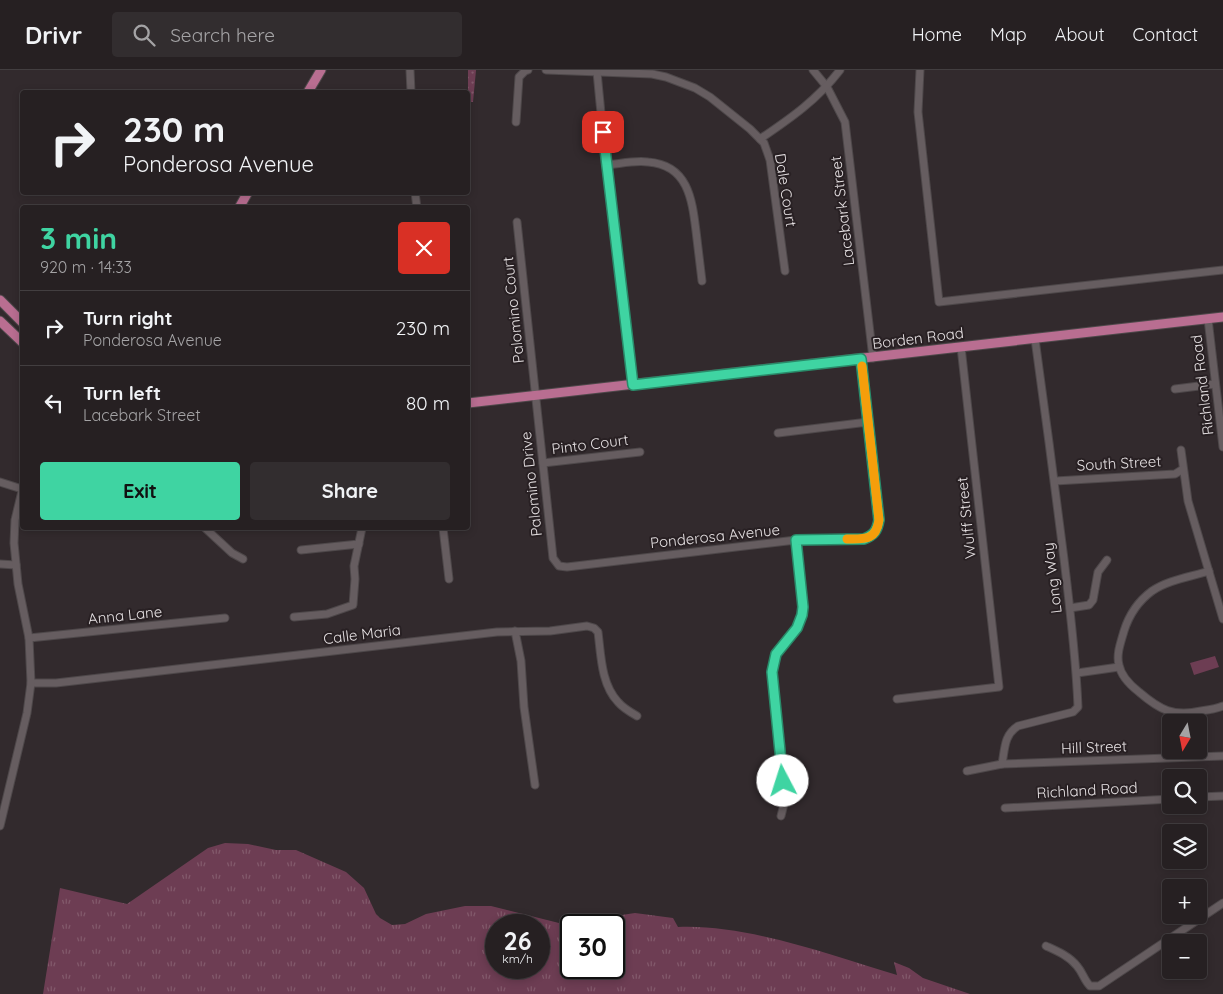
<!DOCTYPE html>
<meta charset="utf-8">
<style>
body{margin:0;font-family:Quicksand,sans-serif;background:#322d2f;color:#f1f3f6;height:100vh;display:flex;flex-direction:column;font-size:19px;white-space:nowrap}
*{box-sizing:border-box;margin:0}
p{font-size:16px;color:#a4a3a5}
.icon{flex:none;width:28px;height:28px;fill:none;stroke:currentColor;stroke-width:2;stroke-linecap:round;stroke-linejoin:round}
.map{position:relative;flex:1;overflow:hidden}
.side{position:absolute;left:20px;top:135px;width:450px;height:325px;display:flex;flex-direction:column;background:#262022;border-radius:5px;box-shadow:0 2px 8px #0003,0 0 0 1px #423e40}
.side>*{flex:none}
.banner{position:absolute;left:20px;top:20px;width:450px;height:105px;border-radius:5px;box-shadow:0 2px 8px #0003,0 0 0 1px #423e40;background:#262022;color:#f1f3f6;overflow:hidden}
.needle{width:32px;rotate:190deg}
.fabs{position:absolute;left:1162px;top:644px;display:grid;gap:10px}
.fabs a{display:grid;place-items:center;width:45px;height:45px;border-radius:5px;background:#262022;box-shadow:0 2px 8px #0003,0 0 0 1px #423e40;font-size:25px}
.speed{position:absolute;left:485px;top:844px;display:flex;gap:10px;font-size:25px;font-weight:700;text-align:center}
.speed>*{display:grid;place-content:center;width:65px;height:65px;border-radius:50%;background:#262022;box-shadow:0 2px 8px #0003,0 0 0 1px #423e40;line-height:1}
.speed small{font-size:12px;font-weight:400}
.speed .limit{border:2px solid #111;border-radius:8px;background:#fff;color:#111}
.pin{position:absolute;display:grid;place-items:center;width:42px;height:42px;color:#fff;margin:-21px;border-radius:10px;box-shadow:0 2px 8px #0006}
.me{position:absolute;width:55px;margin:-28px;rotate:355deg;stroke-linejoin:round;filter:drop-shadow(0 0 4px #0008)}
.turn{display:flex;align-items:center;gap:18px;height:105px;padding:0 20px;font-size:22px}
.turn .icon{width:65px;height:65px;stroke-width:2.5}
.turn b{display:block;font-size:35px;line-height:42px}
.round{display:grid;place-items:center;flex:none;width:52px;height:52px;border-radius:5px;background:#322d2f}
.head{display:flex;align-items:center;justify-content:space-between;height:85px;padding:0 20px}
h1{font-size:30px;font-weight:700;line-height:38px;color:#3fd4a2}
.action{display:flex;gap:10px;margin-top:auto;padding:10px 20px}
.action a{flex:1;height:58px;border-radius:5px;background:#3fd4a2;color:#111;font-size:20px;font-weight:700;line-height:58px;text-align:center}
.action a+a{background:#322d2f;color:#f1f3f6}
ul{padding:0;list-style:none}
li{display:flex;align-items:center;gap:15px;height:75px;padding:0 20px;border-top:1px solid #423e40}
li div{flex:1}
li b{display:block;font-size:19px}
li em{font-style:normal}
header{display:flex;align-items:center;gap:30px;box-sizing:border-box;height:70px;padding:0 25px;background:#262022;border-bottom:1px solid #423e40}
header strong{font-size:24px}
nav{display:flex;gap:28px;margin-inline-start:auto;font-size:18px}
.search{width:350px;height:45px;background:#322d2f;display:flex;align-items:center;gap:12px;box-sizing:border-box;padding:0 18px;border-radius:5px;color:#a4a3a5;font-size:19px}
.map>svg:first-child{display:block}
</style>
<header>
<strong>Drivr</strong>
<div class="search"><svg class="icon" aria-label="search" viewBox="0 0 24 24"><circle cx="10" cy="10" r="6"/><path d="M15 15l6 6"/></svg>Search here</div>
<nav><a>Home</a><a>Map</a><a>About</a><a>Contact</a></nav>
</header>
<div class="map">
<svg width="1223" height="924" viewBox="0 0 1223 924">
<defs>
<pattern id="grass-tufts" width="24" height="20" patternUnits="userSpaceOnUse" patternTransform="scale(1.25)"><rect width="24" height="20" fill="#6d3d53"/><path d="M3 7l-1-3M5 7V3M7 7l1-3M15 17l-1-3M17 17v-4M19 17l1-3" fill="none" stroke="#82596b"/></pattern>
<pattern id="park-dots" width="8" height="8" patternUnits="userSpaceOnUse" patternTransform="scale(1.25)"><rect width="8" height="8" fill="#6d3d53"/><path d="M2 2h.1M6 6h.1" fill="none" stroke="#82596b" stroke-width="1.8" stroke-linecap="round"/></pattern>
</defs>
<rect width="100%" height="100%" fill="#322a2d"/>
<path fill="url(#grass-tufts)" fill-rule="evenodd" d="M 225,773 L 248,774 L 276,780 L 296,780 L 346,802 L 364,818 L 376,844 L 380,848 L 392,855 L 405,854 L 426,844 L 465,836 L 491,836 L 571,856 L 571,898 L 614,898 L 614,855 L 580,855 L 602,848 L 635,843 L 673,848 L 678,857 C 747,854 831,885 897,905 L 894,892 L 909,898 L 923,908 L 970,924 L 43,924 L 60,818 L 127,834 L 208,778 ZM 496,855 L 539,855 L 539,898 L 496,898 Z"/>
<polygon fill="url(#park-dots)" points="468,0 476,0 473,32 468,32"/>
<polygon fill="#6d3d53" points="1215,586 1219,597 1194,605 1190,593"/>
<g fill="none" stroke-linecap="round" stroke-linejoin="round">
<g stroke="#4e484a" stroke-width="9">
<g id="minor">
<polyline points="410,0 411,22"/>
<polyline points="546,0 652,4 666,7 695,18 710,27 750,59 764,73 770,90 785,201"/>
<polyline points="813,0 827,17 845,52 873,288"/>
<polyline points="920,0 918,42 939,232 1223,200"/>
<polyline points="597,2 606,95 633,315"/>
<polyline points="516,52 519,7 525,1 528,0"/>
<path d="M 760,69 C 791,48 817,30 840,0"/>
<path d="M 606,95 C 619,94 635,90 648,92 C 688,95 692,129 696,161 C 698,177 700,194 702,211"/>
<polyline points="415,122 417,138"/>
<path d="M 517,152 L 553,488 L 559,496 L 567,497 L 796,470 L 864,469 C 874,465 877,461 879,450 L 861,289"/>
<polyline points="1208,249 1223,377"/>
<polyline points="1175,319 1215,314"/>
<polyline points="778,363 868,352"/>
<polyline points="1181,380 1188,431 1223,549"/>
<polyline points="543,393 640,382"/>
<polyline points="1055,411 1175,404 1183,399"/>
<polyline points="0,412 22,419"/>
<polyline points="205,458 232,483 243,489"/>
<polyline points="443,458 449,509"/>
<polyline points="301,480 359,474"/>
<polyline points="0,494 16,495"/>
<path d="M 1209,501 C 1190,507 1168,510 1152,521 C 1137,532 1129,545 1124,561 C 1121,572 1116,584 1119,595 C 1121,606 1130,615 1139,622 C 1160,640 1173,647 1201,641 C 1208,640 1216,639 1223,636"/>
<polyline points="1070,538 1089,535 1093,530 1098,502 1107,490"/>
<polyline points="294,547 327,544 353,535 355,509 354,496 362,458"/>
<polyline points="515,561 521,591 524,637 535,715"/>
<polyline points="29,568 225,548"/>
<polyline points="1077,603 1119,597"/>
<path d="M 31,613 L 56,613 L 497,562 L 550,561 L 587,556 L 594,558 L 598,562 C 601,585 601,614 618,632 C 623,638 630,642 637,646"/>
<polyline points="897,629 999,617 961,277"/>
<path d="M 1002,694 C 1005,678 1004,665 1018,656 L 1073,642 L 1078,637 C 1076,588 1070,538 1064,489 C 1055,416 1045,342 1035,269"/>
<polyline points="967,701 1002,694 1223,686"/>
<polyline points="1199,727 1223,726"/>
<polyline points="1005,738 1171,729"/>
<polyline points="781,746 785,730 773,602 776,584 797,558 802,545 803,537 796,470"/>
<polyline points="0,756 27,643 31,613 29,568 18,514 14,473 15,450 22,421"/>
<path d="M 1046,876 C 1057,881 1069,886 1077,896 C 1083,903 1084,910 1090,916 L 1099,916 L 1223,833"/>
</g>
</g>
<g stroke="#4e484a" stroke-width="11">
<g id="major">
<polyline points="308,22 321,0"/>
<polyline points="239,138 248,122"/>
<polyline points="0,230 22,252"/>
<polyline points="0,251 22,272"/>
<polyline points="468,333 1223,247"/>
</g>
</g>
<use href="#minor" stroke="#665d60" stroke-width="7"/>
<use href="#major" stroke="#b96e91" stroke-width="9"/>
</g>
<g fill="none" stroke-linecap="round" stroke-linejoin="round">
<g stroke="#298a69" stroke-width="12">
<path id="route" d="M 603,62 L 633,315 L 861,289 L 879,450 C 877,461 874,465 864,469 L 796,470 L 803,537 L 802,545 L 797,558 L 776,584 L 772,602 L 783,711"/>
</g>
<use href="#route" stroke="#3fd4a2" stroke-width="9"/>
<path stroke="#f59e0b" stroke-width="9" d="M 847,469 C 864,469 876,471 879,450 L 862,296"/>
</g>
<g text-anchor="middle" dominant-baseline="central" stroke-width="4" stroke-linejoin="round" paint-order="stroke">
<g font-size="15" fill="#e5e0e2" stroke="#282023">
<text transform="translate(786 120) rotate(81)">Dale Court</text>
<text transform="translate(842 141) rotate(-97)">Lacebark Street</text>
<text transform="translate(513 240) rotate(-96)">Palomino Court</text>
<text transform="translate(918 268) rotate(-7)">Borden Road</text>
<text transform="translate(1202 315) rotate(-97)">Richland Road</text>
<text transform="translate(590 374) rotate(-7)">Pinto Court</text>
<text transform="translate(1119 393) rotate(-3)">South Street</text>
<text transform="translate(531 414) rotate(-96)">Palomino Drive</text>
<text transform="translate(966 448) rotate(-96)">Wulff Street</text>
<text transform="translate(715 466) rotate(-6)">Ponderosa Avenue</text>
<text transform="translate(1052 508) rotate(-97)">Long Way</text>
<text transform="translate(125 545) rotate(-6)">Anna Lane</text>
<text transform="translate(362 564) rotate(-7)">Calle Maria</text>
<text transform="translate(1094 677) rotate(-2)">Hill Street</text>
<text transform="translate(1087 720) rotate(-3)">Richland Road</text>
</g>
</g>
</svg>
<div class="fabs">
<a><svg class="needle" viewBox="-14 -14 28 28"><path d="M0-13l5 13h-10z" fill="#e53935"/><path d="M0 13l5-13h-10z" fill="#a4a3a5"/></svg></a>
<a><svg class="icon" aria-label="search" viewBox="0 0 24 24"><circle cx="10" cy="10" r="6"/><path d="M15 15l6 6"/></svg></a>
<a><svg class="icon" aria-label="layers" viewBox="0 0 24 24"><path d="M12 4l9 5-9 5-9-5zM3 14l9 5 9-5"/></svg></a>
<a>+</a>
<a>−</a>
</div>
<div class="speed"><div>26<small>km/h</small></div><div class="limit">30</div></div>
<div class="pin" style="left:603px;top:62px;background:#d93025"><svg class="icon" aria-label="arrive" viewBox="0 0 24 24"><path d="M6 21V4h12l-3 4 3 4H6"/></svg></div>
<svg class="me" style="left:783px;top:711px" viewBox="-20 -20 40 40"><circle r="19" fill="#fff"/><path d="M0-13L10 11 0 6-10 11z" fill="#3fd4a2"/></svg>
<div class="banner">
<div class="turn"><svg class="icon" aria-label="right" viewBox="0 0 24 24"><path d="M7 20v-9h11M14 6l5 5-5 5"/></svg><div><b>230 m</b>Ponderosa Avenue</div></div>
</div>
<section class="side">
<div class="head"><div><h1>3 min</h1><p>920 m · 14:33</p></div><a class="round" style="background:#d93025;color:#fff"><svg class="icon" aria-label="close" viewBox="0 0 24 24"><path d="M6 6l12 12M18 6L6 18"/></svg></a></div>
<ul>
<li><svg class="icon" aria-label="right" viewBox="0 0 24 24"><path d="M7 20v-9h11M14 6l5 5-5 5"/></svg><div><b>Turn right</b><p>Ponderosa Avenue</p></div><em>230 m</em></li>
<li><svg class="icon" aria-label="left" viewBox="0 0 24 24"><path d="M17 20v-9H6M10 6l-5 5 5 5"/></svg><div><b>Turn left</b><p>Lacebark Street</p></div><em>80 m</em></li>
</ul>
<div class="action"><a>Exit</a><a>Share</a></div>
</section>
</div>
